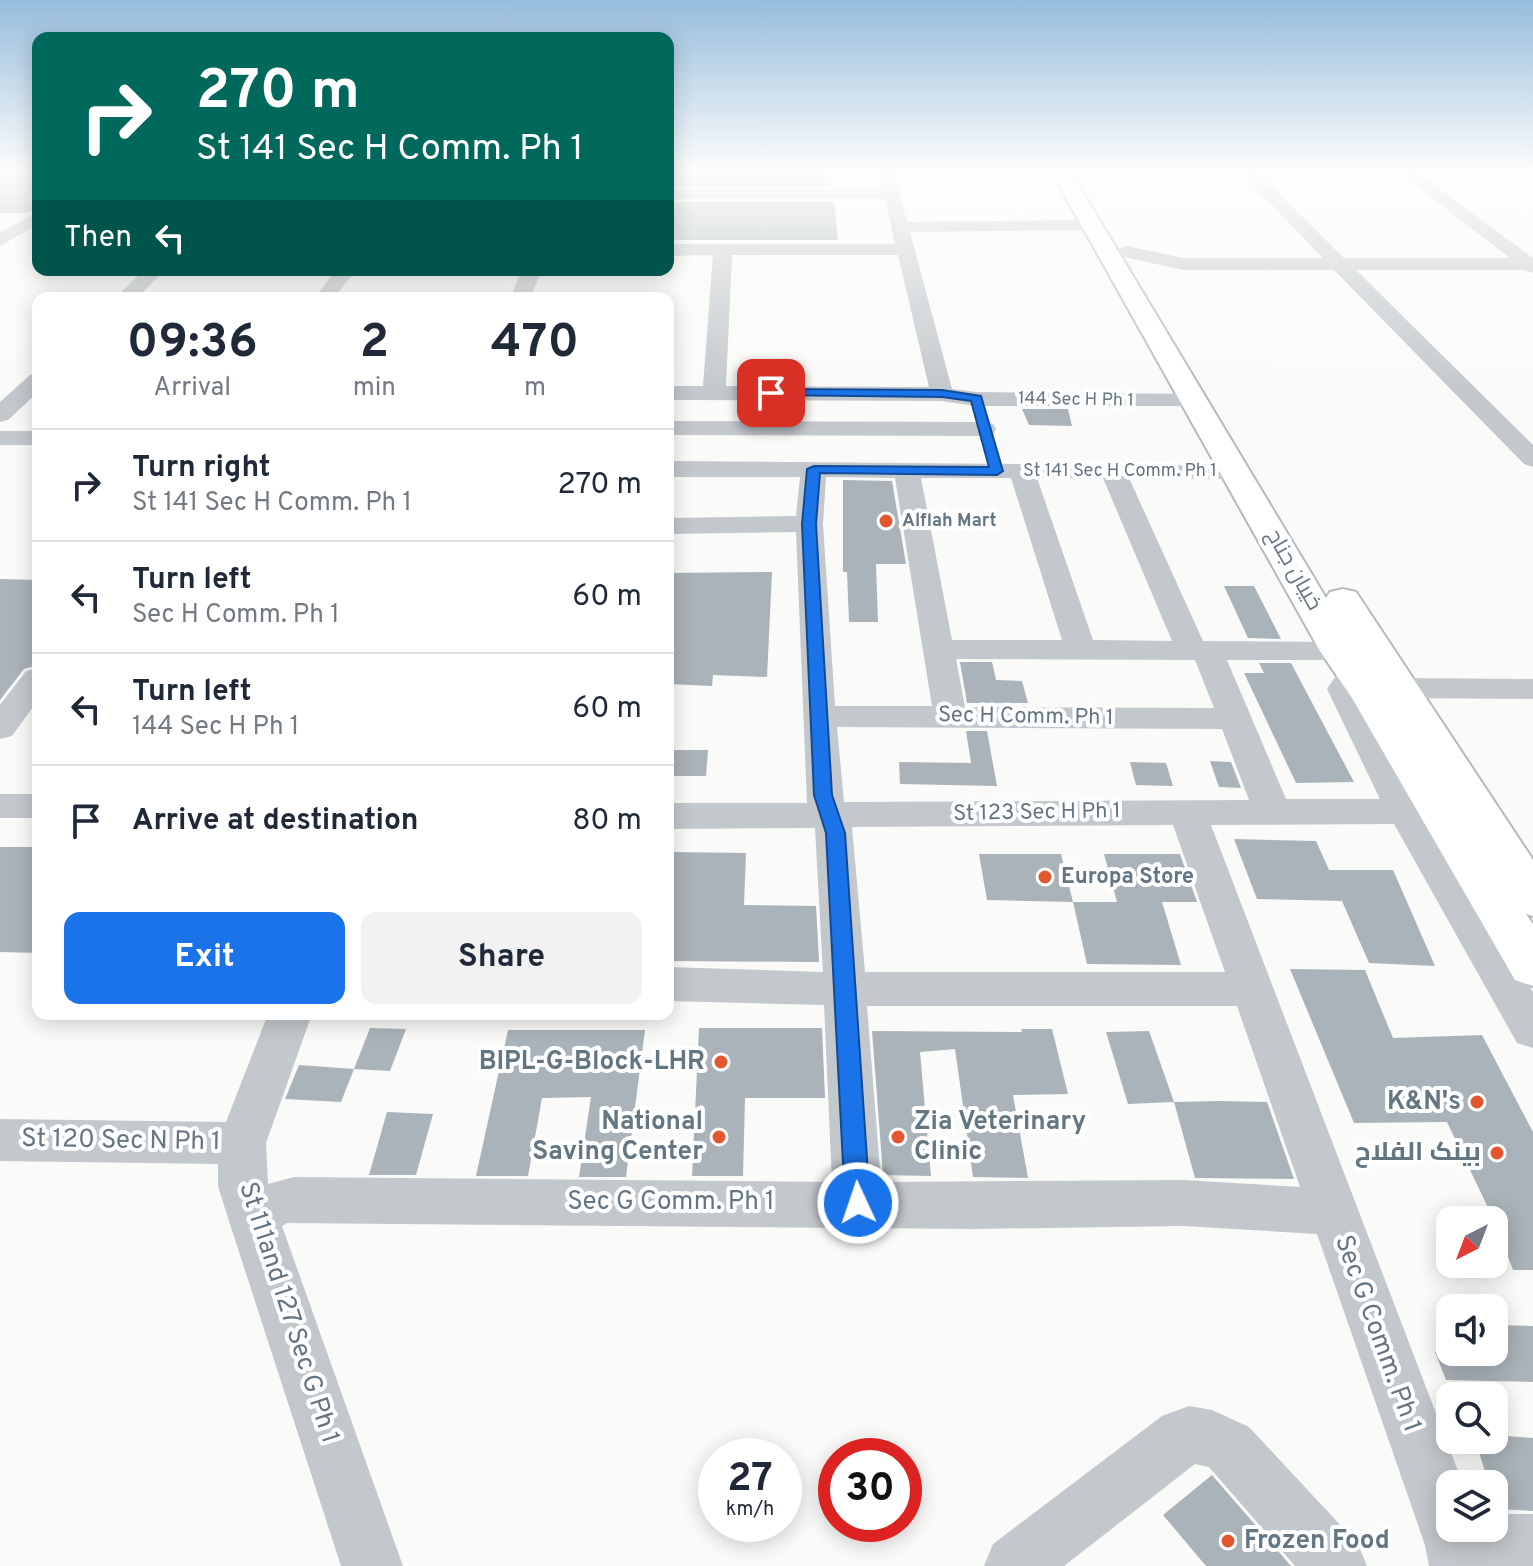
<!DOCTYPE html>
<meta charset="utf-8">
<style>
body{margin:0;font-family:Overpass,Cairo,sans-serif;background:#f2f2f3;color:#1f2937;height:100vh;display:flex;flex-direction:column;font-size:30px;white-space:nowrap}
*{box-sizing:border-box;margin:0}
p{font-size:26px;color:#747a83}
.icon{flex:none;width:44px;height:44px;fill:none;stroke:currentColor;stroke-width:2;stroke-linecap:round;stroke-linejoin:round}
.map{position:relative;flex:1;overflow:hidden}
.side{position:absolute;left:32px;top:292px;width:642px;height:728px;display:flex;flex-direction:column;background:#fff;border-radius:16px;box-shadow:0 4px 20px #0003}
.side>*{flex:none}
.hud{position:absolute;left:32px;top:32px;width:642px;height:244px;border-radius:16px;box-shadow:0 4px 20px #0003;background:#00695c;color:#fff;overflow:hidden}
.needle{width:52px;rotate:222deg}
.controls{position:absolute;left:1436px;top:1206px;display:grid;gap:16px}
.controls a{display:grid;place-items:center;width:72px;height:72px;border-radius:16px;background:#fff;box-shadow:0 4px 20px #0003;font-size:40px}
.speed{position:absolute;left:698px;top:1438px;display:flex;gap:16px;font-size:40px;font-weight:700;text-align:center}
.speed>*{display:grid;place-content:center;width:104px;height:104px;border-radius:50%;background:#fff;box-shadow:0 4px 20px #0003;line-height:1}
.speed small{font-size:20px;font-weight:400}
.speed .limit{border:12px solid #d22;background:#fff;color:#111}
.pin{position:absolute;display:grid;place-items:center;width:68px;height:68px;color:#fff;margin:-34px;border-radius:16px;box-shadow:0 4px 12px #0006}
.me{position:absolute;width:88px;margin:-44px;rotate:357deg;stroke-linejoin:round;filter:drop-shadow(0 0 6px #0008)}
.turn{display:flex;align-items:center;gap:28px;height:168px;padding:0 32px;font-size:36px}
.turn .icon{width:104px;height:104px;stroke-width:2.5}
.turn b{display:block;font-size:56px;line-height:68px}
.then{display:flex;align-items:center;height:76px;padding:0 32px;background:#0003;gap:16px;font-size:30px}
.eta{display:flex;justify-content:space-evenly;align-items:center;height:136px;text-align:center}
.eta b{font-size:48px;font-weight:700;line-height:56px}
.button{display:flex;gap:16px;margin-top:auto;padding:16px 32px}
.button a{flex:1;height:92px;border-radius:16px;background:#1a73e8;color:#fff;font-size:32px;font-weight:700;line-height:92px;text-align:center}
.button a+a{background:#f2f2f3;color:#1f2937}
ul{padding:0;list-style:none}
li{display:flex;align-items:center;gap:24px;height:112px;padding:0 32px;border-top:2px solid #e0e1e3}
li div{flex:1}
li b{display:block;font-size:30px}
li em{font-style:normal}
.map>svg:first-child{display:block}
</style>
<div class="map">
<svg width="1533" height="1566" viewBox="0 0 1533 1566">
<rect width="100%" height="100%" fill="#fafaf8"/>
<g fill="#aab3b9">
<polygon points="0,171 38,171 38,208 28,213 0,213"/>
<polygon points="668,171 830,171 832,186 668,186"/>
<polygon points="668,202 834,202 838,240 668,240"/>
<polygon points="1022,409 1068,409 1072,426 1029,425"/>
<polygon points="843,480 892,481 906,564 876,564 878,622 849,622 847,572 843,572"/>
<polygon points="772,572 767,677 713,675 712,686 668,684 668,573"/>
<polygon points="0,579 38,580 38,665 24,669 0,700"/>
<polygon points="1224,586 1254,586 1281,639 1248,638"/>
<polygon points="960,662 992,662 996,680 1022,681 1028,703 967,703"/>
<polygon points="1259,663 1291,663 1354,782 1296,783 1244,673 1264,673"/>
<polygon points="966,731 987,731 997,786 900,784 899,762 971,763"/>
<polygon points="668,750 708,750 706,776 668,776"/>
<polygon points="1210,761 1231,762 1241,788 1219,787"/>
<polygon points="1130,762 1166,763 1173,786 1136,785"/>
<polygon points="1234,839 1316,841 1329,870 1393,870 1435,966 1369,963 1342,901 1257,899"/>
<polygon points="0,847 38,847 38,953 0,952"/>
<polygon points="671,852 746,853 744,905 816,906 819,962 668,961"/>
<polygon points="979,854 1061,854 1073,902 987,900"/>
<polygon points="1104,854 1180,854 1197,902 1162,902 1181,965 1087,964 1073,902 1117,902"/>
<polygon points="1290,969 1365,970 1393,1038 1482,1035 1533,1132 1533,1270 1513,1270 1494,1220 1447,1122 1354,1123"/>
<polygon points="370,1028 406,1029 390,1071 354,1069"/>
<polygon points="699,1028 822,1028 825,1098 745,1098 743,1176 692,1176"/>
<polygon points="1021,1029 1052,1029 1068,1094 1013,1095 1028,1178 973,1177 955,1049 920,1052 931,1176 883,1175 872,1031 1022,1032"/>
<polygon points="508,1030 645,1030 626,1177 579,1177 591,1097 542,1098 528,1176 476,1176"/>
<polygon points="1149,1031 1174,1102 1128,1104 1106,1032"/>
<polygon points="299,1065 354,1069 341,1102 285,1099"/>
<polygon points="1219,1101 1267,1102 1294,1179 1195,1178 1174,1102"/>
<polygon points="387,1112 433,1114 416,1175 369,1175"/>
<polygon points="1494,1325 1533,1326 1533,1382 1446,1380 1435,1352 1494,1352"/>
<polygon points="1494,1435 1533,1438 1533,1511 1497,1509 1494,1484 1489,1484 1475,1440 1494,1440"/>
<polygon points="1212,1475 1291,1566 1206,1566 1163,1515"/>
</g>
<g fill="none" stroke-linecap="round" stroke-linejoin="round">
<g stroke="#b5babe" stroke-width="4">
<polygon id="major" points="1051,171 1070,171 1326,598 1330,592 1343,589 1356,592 1533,860 1533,916 1526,914 1533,924 1533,986 1515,980 1352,698 1320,651"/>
</g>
<g fill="#c3c8cc" fill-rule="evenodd">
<path d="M 878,171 L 894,171 L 907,222 L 1089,220 L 1098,225 L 1089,230 L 910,232 L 952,389 L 976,392 L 1196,394 L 1204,396 L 1208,401 L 1204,406 L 976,406 L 942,401 L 668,400 L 668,386 L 703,386 L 713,255 L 668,256 L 668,244 L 895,244 L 885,199 L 668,199 L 668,189 L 882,189 ZM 732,255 L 898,255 L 929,387 L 726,386 Z"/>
<polygon points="1239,171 1256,171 1344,258 1510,258 1397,171 1415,171 1533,258 1533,273 1524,270 1356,270 1533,445 1533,467 1524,464 1334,270 1183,270 1120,256 1118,252 1120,248 1127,246 1183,258 1323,258"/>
<polygon points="38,211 38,224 0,246 0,233"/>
<polygon points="144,270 165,270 137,298 115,298"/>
<polygon points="336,270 356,270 334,298 314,298"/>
<polygon points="522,270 542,270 530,298 510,298"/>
<polygon points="38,373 38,392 8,420 0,422 0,402 30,375"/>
<polygon points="668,421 984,422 993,424 996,429 993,434 984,436 668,435"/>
<rect x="0" y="431" width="38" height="14"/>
<path d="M 668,461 L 1246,466 L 1250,471 L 1246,476 L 1237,479 L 1129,478 L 1203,641 L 1339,642 L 1350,644 L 1355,651 L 1350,658 L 1339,660 L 1227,660 L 1286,799 L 1380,799 L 1327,689 L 1342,667 L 1353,664 L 1364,667 L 1369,674 L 1359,689 L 1408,784 L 1533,992 L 1533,1048 L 1517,1043 L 1394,824 L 1211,825 L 1463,1484 L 1450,1484 L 1450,1528 L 1494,1528 L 1494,1514 L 1533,1514 L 1533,1566 L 1429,1566 L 1425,1545 L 1317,1234 L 1184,1226 L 973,1229 L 287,1223 L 282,1226 L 403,1566 L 341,1566 L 227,1215 L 218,1186 L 218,1164 L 0,1161 L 0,1119 L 226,1122 L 268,1014 L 312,1014 L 266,1143 L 268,1184 L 294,1177 L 832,1182 L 824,1005 L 668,1001 L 668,967 L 823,972 L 815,828 L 668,829 L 668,803 L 807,803 L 796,532 L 668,534 L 668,518 L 796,516 L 800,477 L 668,477 ZM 826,477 L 895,478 L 932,706 L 835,706 L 823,524 ZM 921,478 L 1011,478 L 1062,640 L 952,640 ZM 1037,478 L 1103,478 L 1172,641 L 1093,640 ZM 956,659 L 1195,660 L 1214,708 L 965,707 ZM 837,727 L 1222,729 L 1249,800 L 844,802 ZM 1173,825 L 1225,972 L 865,972 L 852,827 ZM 867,1006 L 1237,1006 L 1300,1187 L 1184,1180 L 881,1182 Z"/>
<polygon points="38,668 38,700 12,736 0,739 0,705 26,671"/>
<polygon points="1398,678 1533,679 1533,699 1398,698 1386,695 1382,688 1386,681"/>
<rect x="0" y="794" width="38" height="24"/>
<polygon points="1189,1406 1212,1410 1249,1427 1358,1544 1367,1566 1295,1566 1209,1467 1195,1464 1064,1566 984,1566 993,1544 1162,1416"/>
</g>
<use href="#major" fill="#fff" fill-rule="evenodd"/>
</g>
<linearGradient id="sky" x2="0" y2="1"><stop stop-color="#96bcdc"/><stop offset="0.44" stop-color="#fdfdfc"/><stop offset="1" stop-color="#fdfdfc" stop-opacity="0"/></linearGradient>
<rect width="1533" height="390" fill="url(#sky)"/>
<polygon fill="#1a73e8" stroke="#114b97" stroke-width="2" points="771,389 942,390 981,396 1003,471 997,475 820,473 816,524 832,795 845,833 870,1203 867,1211 858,1214 849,1211 845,1203 826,833 814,795 802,524 807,469 814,466 989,467 971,401 942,397 767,395 765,393"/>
<g fill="#e4572e" stroke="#fff" stroke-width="3">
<circle cx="886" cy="521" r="8"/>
<circle cx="1045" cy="877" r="8"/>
<circle cx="721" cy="1062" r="8"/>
<circle cx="1477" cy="1102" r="8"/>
<circle cx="719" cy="1137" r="8"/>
<circle cx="898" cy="1137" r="8"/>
<circle cx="1497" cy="1153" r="8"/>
<circle cx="1228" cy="1541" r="8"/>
</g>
<g text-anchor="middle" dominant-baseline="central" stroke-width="8" stroke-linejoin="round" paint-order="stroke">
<g font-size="18" fill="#657683" stroke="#fff">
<text transform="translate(1076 400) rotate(1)">144 Sec H Ph 1</text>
<text x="1120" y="471">St 141 Sec H Comm. Ph 1</text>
</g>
<g font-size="18" font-weight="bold" fill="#657683" stroke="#fff" text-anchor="start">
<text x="902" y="521">Alflah Mart</text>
</g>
<g font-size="22" fill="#657683" stroke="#fff">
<text transform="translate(1293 570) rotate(60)">خیبان جناح</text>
<text transform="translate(1026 717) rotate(1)">Sec H Comm. Ph 1</text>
<text transform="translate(1037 813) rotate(-1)">St 123 Sec H Ph 1</text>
</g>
<g font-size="22" font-weight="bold" fill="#657683" stroke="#fff" text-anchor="start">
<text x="1061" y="877">Europa Store</text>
</g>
<g font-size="26" font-weight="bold" fill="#657683" stroke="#fff" text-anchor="end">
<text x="705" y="1062">BIPL-G-Block-LHR</text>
<text x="1461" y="1102">K&amp;N's</text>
<text x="703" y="1122">National<tspan x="703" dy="30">Saving Center</tspan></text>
<text x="914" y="1122" text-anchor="start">Zia Veterinary<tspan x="914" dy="30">Clinic</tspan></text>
<text x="1481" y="1153">بینک الفلاح</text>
<text x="1244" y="1541" text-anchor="start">Frozen Food</text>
</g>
<g font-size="26" fill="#657683" stroke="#fff">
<text transform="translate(121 1141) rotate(1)">St 120 Sec N Ph 1</text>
<text x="671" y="1202">Sec G Comm. Ph 1</text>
<text transform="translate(288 1313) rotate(72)">St 111and 127 Sec G Ph 1</text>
<text transform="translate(1377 1334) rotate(70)">Sec G Comm. Ph 1</text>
</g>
</g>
</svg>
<div class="controls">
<a><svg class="needle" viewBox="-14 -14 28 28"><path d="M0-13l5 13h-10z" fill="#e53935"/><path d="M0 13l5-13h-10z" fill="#747a83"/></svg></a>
<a><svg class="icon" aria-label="sound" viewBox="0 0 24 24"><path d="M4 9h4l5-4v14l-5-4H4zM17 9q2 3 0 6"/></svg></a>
<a><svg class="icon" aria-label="search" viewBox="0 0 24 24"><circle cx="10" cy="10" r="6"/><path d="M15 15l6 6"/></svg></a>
<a><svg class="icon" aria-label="layers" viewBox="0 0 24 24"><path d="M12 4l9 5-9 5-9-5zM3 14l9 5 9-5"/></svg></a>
</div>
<div class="speed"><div>27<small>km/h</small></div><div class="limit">30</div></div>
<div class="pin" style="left:771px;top:393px;background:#d93025"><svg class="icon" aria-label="arrive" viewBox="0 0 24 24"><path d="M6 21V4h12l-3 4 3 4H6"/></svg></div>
<svg class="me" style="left:858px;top:1203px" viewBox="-20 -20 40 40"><circle r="17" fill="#1a73e8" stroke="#fff" stroke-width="3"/><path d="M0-11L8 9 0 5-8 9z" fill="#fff"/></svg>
<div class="hud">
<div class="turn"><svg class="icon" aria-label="right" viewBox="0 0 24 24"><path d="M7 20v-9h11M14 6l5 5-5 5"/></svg><div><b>270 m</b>St 141 Sec H Comm. Ph 1</div></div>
<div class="then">Then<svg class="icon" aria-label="left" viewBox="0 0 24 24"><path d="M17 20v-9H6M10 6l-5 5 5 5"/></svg></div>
</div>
<section class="side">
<div class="eta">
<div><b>09:36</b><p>Arrival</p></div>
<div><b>2</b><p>min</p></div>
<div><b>470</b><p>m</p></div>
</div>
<ul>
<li><svg class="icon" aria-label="right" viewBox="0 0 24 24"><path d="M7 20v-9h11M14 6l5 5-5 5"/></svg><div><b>Turn right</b><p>St 141 Sec H Comm. Ph 1</p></div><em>270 m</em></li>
<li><svg class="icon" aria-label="left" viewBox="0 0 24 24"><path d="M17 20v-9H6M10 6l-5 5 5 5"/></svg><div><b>Turn left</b><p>Sec H Comm. Ph 1</p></div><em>60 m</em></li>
<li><svg class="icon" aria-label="left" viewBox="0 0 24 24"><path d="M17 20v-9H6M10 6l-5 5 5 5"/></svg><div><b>Turn left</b><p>144 Sec H Ph 1</p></div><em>60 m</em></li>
<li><svg class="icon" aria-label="arrive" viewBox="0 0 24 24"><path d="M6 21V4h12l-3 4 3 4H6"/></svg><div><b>Arrive at destination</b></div><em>80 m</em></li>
</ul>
<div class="button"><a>Exit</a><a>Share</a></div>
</section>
</div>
